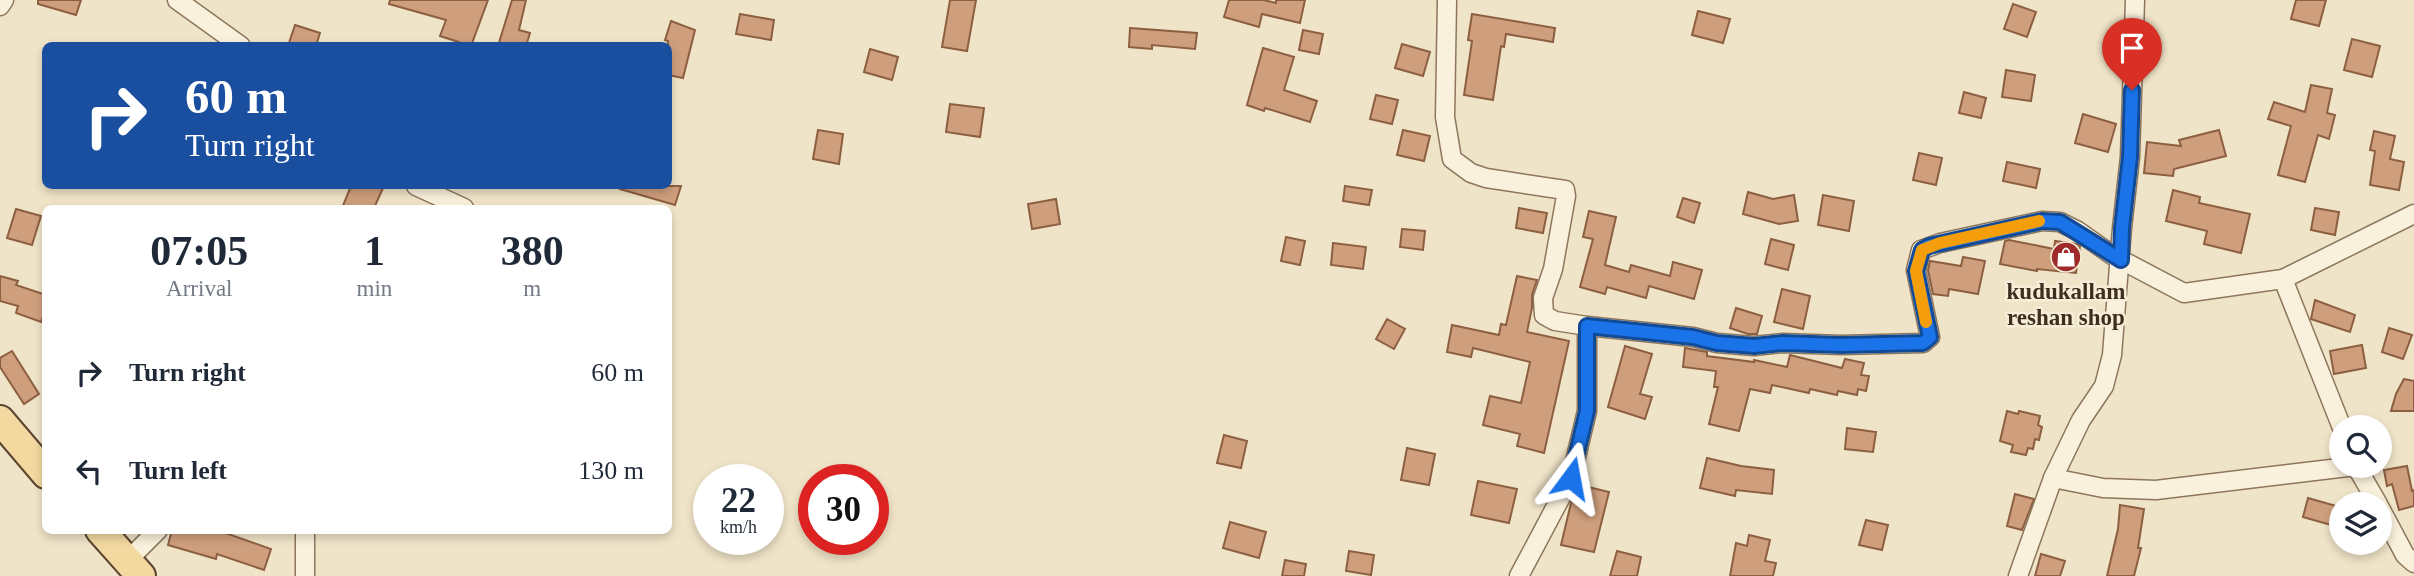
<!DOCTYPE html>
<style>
body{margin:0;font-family:Georgia,serif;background:#f6f6f7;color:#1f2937;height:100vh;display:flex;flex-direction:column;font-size:26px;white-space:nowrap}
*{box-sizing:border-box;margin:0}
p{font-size:23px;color:#747a83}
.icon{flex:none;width:38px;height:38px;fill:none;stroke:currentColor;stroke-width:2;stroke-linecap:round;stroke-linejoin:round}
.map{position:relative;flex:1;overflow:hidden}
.side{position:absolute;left:42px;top:205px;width:630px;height:329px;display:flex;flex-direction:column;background:#fff;border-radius:10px;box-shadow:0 4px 10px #0003}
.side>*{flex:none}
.guide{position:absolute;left:42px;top:42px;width:630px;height:147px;border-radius:10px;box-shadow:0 4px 10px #0003;background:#1a4fa0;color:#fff;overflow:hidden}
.fabs{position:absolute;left:2329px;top:415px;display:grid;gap:14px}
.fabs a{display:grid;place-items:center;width:63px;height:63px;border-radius:50%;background:#fff;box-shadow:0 4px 10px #0003;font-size:35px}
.speed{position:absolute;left:693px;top:464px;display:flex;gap:14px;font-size:35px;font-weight:700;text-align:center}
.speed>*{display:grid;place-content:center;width:91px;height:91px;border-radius:50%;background:#fff;box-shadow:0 4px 10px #0003;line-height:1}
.speed small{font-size:18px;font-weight:400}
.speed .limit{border:10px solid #d22;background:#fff;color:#111}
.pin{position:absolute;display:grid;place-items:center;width:60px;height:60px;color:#fff;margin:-72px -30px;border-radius:50% 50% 50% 0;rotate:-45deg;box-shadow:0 0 7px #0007}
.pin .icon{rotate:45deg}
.me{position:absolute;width:77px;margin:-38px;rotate:13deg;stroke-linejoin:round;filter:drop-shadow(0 0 5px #0008)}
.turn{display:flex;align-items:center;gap:24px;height:147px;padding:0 28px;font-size:32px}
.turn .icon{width:91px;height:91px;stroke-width:2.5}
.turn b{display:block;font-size:49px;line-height:60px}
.eta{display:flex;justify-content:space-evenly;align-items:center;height:119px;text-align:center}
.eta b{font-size:42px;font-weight:800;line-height:49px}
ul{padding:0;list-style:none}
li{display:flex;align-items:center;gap:21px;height:98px;padding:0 28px}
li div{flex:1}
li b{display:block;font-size:26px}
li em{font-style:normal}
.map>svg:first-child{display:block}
</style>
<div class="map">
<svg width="2414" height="576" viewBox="0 0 2414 576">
<rect width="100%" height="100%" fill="#f0e4c8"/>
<g fill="#cf9f7d" stroke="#8d5f41" stroke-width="2">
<polygon points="38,0 81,0 76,15 38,4"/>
<polygon points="390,0 488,0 471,46 440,36 446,20 389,4"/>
<polygon points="512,0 526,0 519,30 530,33 526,46 498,46"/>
<polygon points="950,0 976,0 967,51 942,47"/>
<polygon points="1229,0 1264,0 1276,3 1276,0 1305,0 1300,23 1262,14 1259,27 1224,17"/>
<polygon points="2296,0 2326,0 2319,26 2291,19"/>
<polygon points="2013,4 2036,12 2027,37 2004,29"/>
<polygon points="1698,11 1730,19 1723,43 1692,35"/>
<polygon points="740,14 774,20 771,40 736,34"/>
<polygon points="1472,14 1555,28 1553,42 1506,34 1504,47 1501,46 1493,100 1464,95 1472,41 1468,40"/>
<polygon points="671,21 695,30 683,78 668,75 668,41 665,40"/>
<polygon points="295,25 320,33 316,46 288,46"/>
<polygon points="1130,28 1197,33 1195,49 1152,45 1152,49 1129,47"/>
<polygon points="1303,30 1323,34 1319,54 1299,50"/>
<polygon points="2352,39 2380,46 2372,77 2344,70"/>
<polygon points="1402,44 1430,52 1423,76 1395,68"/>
<polygon points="1263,48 1294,57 1284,90 1317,101 1310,122 1265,108 1264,111 1247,105"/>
<polygon points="870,49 898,57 892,80 864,72"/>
<polygon points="2006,70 2035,75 2031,101 2002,97"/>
<polygon points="2311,85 2332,89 2327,113 2335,115 2329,139 2318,135 2305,182 2278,175 2291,126 2268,119 2274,102 2305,112"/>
<polygon points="1964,92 1986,98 1981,118 1959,113"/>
<polygon points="1376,95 1398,100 1392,124 1370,119"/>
<polygon points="950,104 984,108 980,137 946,132"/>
<polygon points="2083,114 2116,124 2108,152 2075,143"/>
<polygon points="818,130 843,134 839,164 813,159"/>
<polygon points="1403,130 1430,136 1424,161 1397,155"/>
<polygon points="2219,130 2226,156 2174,169 2173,176 2144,173 2147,142 2181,146 2179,140"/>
<polygon points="2374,131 2395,136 2390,159 2404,162 2399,190 2370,185 2375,151 2370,150"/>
<polygon points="1919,153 1942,158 1936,185 1913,180"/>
<polygon points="2007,162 2040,169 2036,188 2003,181"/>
<polygon points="351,186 384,186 374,208 342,208"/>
<polygon points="621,186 681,186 675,205 620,189"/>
<polygon points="1345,186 1372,190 1369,205 1343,201"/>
<polygon points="2173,190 2200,197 2199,203 2250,214 2241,253 2204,244 2207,231 2166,221"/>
<polygon points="1748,192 1773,199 1794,195 1798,221 1779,224 1743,214"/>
<polygon points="1823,195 1854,201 1849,231 1818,225"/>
<polygon points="1683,198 1700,203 1694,223 1677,217"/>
<polygon points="1056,199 1060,224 1032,229 1028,204"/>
<polygon points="1519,208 1547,213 1543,233 1516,228"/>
<polygon points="2315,208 2339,212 2335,235 2311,230"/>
<polygon points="16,209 41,216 32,245 7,238"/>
<polygon points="1589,211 1616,217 1605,265 1629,272 1631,265 1670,276 1673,262 1702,270 1694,299 1649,286 1646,298 1607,287 1605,294 1580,287 1593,239 1583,237"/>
<polygon points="1402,229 1425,231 1423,250 1400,247"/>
<polygon points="1286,237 1305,241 1300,265 1281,261"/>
<polygon points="1771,239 1794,245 1788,270 1765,264"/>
<polygon points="2009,240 2054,249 2055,241 2077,244 2080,246 2076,273 2037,269 2037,271 2000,264 2005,241"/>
<polygon points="1333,243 1366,247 1363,269 1331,265"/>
<polygon points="1963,257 1985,261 1978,294 1949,289 1948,296 1933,294 1928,270 1930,261 1961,266"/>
<polygon points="0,276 18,281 16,285 46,295 46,308 41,322 16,313 18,306 0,301"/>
<polygon points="1517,276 1537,280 1532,295 1532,308 1527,332 1569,341 1544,453 1517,446 1520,434 1483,425 1490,396 1521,403 1530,362 1473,348 1471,357 1447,352 1452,325 1499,335 1501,324 1506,325"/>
<polygon points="1782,289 1810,296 1803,329 1774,322"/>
<polygon points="2315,300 2355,315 2350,332 2311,319"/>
<polygon points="1736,308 1762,316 1757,334 1748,334 1730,328"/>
<polygon points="1387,319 1405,329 1394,349 1376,339"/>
<polygon points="2389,328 2412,335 2403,359 2382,352"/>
<polygon points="2362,345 2366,368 2334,374 2330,351"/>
<polygon points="1625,346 1652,354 1640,394 1652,397 1645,419 1608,407"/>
<polygon points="1685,348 1707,352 1707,356 1754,362 1754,360 1787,367 1790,355 1842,368 1845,359 1864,363 1861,375 1869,376 1866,391 1858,389 1857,395 1838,391 1837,395 1810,389 1809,393 1772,385 1770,393 1750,389 1739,431 1709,424 1718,387 1714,387 1716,371 1683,367"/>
<polygon points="12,351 39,394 24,404 0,367 0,358"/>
<polygon points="2404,379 2414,381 2414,411 2391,411 2396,394"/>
<polygon points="2007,411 2018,414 2019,411 2040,416 2038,425 2042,427 2039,440 2035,439 2033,449 2028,448 2026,455 2011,452 2013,445 2000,441"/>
<polygon points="1847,428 1876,432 1873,452 1845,449"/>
<polygon points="1224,435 1247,441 1241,468 1217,463"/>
<polygon points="1407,448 1435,454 1429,485 1401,480"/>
<polygon points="1707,458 1741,466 1774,470 1772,494 1736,490 1735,496 1700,488"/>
<polygon points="2407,466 2412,491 2414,490 2414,506 2399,510 2392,484 2387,486 2384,470"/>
<polygon points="1478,481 1517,489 1509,523 1471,515"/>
<polygon points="1580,485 1609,492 1594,552 1561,545 1571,503"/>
<polygon points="2015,494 2034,499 2022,530 2007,526"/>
<polygon points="2308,498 2336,506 2331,525 2303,517"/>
<polygon points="2120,505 2144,509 2138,548 2141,548 2134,576 2107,576 2118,529"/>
<polygon points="1866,520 1888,525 1882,550 1859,545"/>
<polygon points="1230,522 1266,532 1259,558 1223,548"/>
<polygon points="172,530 217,530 271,549 264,570 217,554 216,559 168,545"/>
<polygon points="1749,535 1770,540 1765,561 1776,563 1773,576 1730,576 1736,543 1747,546"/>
<polygon points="1349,551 1374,555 1371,575 1346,571"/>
<polygon points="1617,551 1641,557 1637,576 1610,576"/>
<polygon points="2041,554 2065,561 2060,576 2035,576"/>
<polygon points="1285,560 1306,564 1304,576 1282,576"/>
</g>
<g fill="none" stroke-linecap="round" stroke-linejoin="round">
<g stroke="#8d765c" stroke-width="21">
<g id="minor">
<polyline points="177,0 241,46"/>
<polyline points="1447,0 1445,117 1452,159 1471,173 1486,178 1565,190 1566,196 1553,269 1543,298 1544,315 1555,321 1587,326"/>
<polyline points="0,6 4,0"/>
<polyline points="416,186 464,208"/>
<polyline points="2342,428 2283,279 2414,214"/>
<polyline points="2053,478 2103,488 2156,490 2356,466 2378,504"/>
<polyline points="2380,508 2405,555 2414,563"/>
<polyline points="127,561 158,530"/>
<polyline points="305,576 305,530"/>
<polyline points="1519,576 1571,478 1587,411 1587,326 1693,337 1717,343 1754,346 1783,343 1841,345 1923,343 1930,337 1916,270 1921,250 1940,243 2042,221 2060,222 2078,231 2112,255 2184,293 2283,279"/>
<polyline points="2018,576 2053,478 2081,420 2104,386 2112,355 2122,228 2130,157 2135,0"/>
</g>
</g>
<g stroke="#5b4430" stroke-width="32">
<g id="primary">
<polyline points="0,420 46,474"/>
<polyline points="100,530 141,576"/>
</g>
</g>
<use href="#minor" stroke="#faf1dc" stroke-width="18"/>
<use href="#primary" stroke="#f3d9a0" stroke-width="28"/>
</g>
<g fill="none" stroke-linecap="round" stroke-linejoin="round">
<g stroke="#114b97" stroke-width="18">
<polyline id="route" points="1571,478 1587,411 1587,326 1693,337 1717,343 1754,346 1783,343 1841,345 1923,343 1930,337 1916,271 1922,250 1929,246 2042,221 2060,222 2121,260 2122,228 2130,157 2132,90"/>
</g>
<use href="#route" stroke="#1a73e8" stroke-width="12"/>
<polyline stroke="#f59e0b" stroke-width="12" points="1926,322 1916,271 1922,250 1940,243 2039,221"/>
</g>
<defs>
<g id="shop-disc" transform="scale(1.575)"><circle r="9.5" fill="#9e2a2b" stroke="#f7eed8"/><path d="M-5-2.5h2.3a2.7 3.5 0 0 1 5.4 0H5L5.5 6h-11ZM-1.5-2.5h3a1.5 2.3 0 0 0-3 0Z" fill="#fff"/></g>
</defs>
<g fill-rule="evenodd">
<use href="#shop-disc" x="2066" y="257"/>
</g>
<g text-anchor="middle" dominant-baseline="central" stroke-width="5" stroke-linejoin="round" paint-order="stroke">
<g font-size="23" font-weight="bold" fill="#3d2e20" stroke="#f7eed8">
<text x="2066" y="291">kudukallam<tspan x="2066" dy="26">reshan shop</tspan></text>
</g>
</g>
</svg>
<div class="fabs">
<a><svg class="icon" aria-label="search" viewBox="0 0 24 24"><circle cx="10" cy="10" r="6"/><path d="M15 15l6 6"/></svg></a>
<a><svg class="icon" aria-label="layers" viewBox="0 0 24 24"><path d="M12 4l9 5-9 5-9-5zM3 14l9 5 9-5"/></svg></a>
</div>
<div class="speed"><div>22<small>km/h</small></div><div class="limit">30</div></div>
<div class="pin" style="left:2132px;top:90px;background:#d93025"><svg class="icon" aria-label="arrive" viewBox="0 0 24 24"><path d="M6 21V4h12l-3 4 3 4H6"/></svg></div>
<svg class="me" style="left:1571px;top:478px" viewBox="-20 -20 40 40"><path d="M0-17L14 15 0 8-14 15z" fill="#1a73e8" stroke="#fff" stroke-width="4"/></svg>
<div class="guide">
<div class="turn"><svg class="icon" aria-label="right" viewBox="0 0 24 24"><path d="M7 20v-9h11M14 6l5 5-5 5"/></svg><div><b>60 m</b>Turn right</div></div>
</div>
<section class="side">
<div class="eta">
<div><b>07:05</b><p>Arrival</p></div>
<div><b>1</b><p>min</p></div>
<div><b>380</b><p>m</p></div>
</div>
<ul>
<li><svg class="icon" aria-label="right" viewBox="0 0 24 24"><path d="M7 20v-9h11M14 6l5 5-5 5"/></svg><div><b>Turn right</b></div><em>60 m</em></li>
<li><svg class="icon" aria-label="left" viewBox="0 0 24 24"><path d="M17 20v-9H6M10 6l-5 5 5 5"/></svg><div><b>Turn left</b></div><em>130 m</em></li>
</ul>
</section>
</div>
